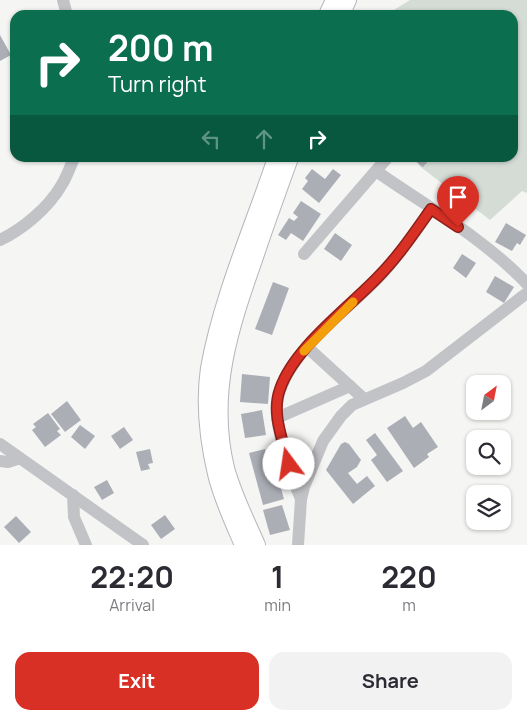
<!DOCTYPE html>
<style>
body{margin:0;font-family:Manrope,sans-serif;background:#f2f2f3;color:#2b2b33;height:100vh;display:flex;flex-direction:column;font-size:19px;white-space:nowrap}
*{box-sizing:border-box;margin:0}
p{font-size:16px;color:#7c7c81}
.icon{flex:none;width:28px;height:28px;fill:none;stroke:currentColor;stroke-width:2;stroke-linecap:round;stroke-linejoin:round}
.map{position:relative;height:545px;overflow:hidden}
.panel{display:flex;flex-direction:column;background:#fff;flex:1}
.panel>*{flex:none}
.guide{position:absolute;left:10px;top:10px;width:508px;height:152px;border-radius:15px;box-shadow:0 1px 4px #0004;background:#0b6e4f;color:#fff;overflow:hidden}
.needle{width:32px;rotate:32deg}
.fabs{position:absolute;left:466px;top:375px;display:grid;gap:10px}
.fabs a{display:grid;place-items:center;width:45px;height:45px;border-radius:10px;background:#fff;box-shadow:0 1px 4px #0004;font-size:25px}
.pin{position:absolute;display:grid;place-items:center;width:42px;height:42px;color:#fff;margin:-51px -21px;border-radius:50% 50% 50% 0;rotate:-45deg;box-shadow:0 0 5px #0007}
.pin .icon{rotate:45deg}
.me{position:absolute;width:55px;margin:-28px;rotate:346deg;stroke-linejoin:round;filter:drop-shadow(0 0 4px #0008)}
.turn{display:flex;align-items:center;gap:18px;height:105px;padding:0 15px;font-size:22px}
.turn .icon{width:65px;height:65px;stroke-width:2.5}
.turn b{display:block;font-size:35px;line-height:42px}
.lanes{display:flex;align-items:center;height:48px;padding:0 15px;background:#0003;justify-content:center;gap:25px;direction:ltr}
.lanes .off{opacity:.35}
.eta{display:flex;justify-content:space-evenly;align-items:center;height:85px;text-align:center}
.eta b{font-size:30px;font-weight:700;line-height:35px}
.action{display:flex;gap:10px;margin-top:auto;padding:10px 15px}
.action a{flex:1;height:58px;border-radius:15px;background:#d93025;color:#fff;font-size:20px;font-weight:700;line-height:58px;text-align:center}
.action a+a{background:#f2f2f3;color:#2b2b33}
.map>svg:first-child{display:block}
</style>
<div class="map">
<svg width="527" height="545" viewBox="0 0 527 545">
<rect width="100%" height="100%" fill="#f5f6f3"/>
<polygon fill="#d5dcd6" points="410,0 527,0 527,193 522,191 490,220 418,165 426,158 512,158 512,15 391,15 389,13"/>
<g fill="#abaeb5">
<polygon points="0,35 11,55 0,61"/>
<polygon points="411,158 431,158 423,167"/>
<polygon points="312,169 325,179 333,169 341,175 319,203 302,189 308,181 305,178"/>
<polygon points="301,201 321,214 303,241 291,233 286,240 278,235 289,218 294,221 298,217 293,213"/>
<polygon points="506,223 526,235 520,245 517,243 512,251 495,242"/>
<polygon points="335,233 352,245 341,261 324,249"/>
<polygon points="462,254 476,263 466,278 453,268"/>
<polygon points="495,276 514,287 504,303 486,292"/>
<polygon points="273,282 289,288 272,335 255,329"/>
<polygon points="242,374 270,377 268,404 240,402"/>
<polygon points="67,401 81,420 65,432 51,414"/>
<polygon points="262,410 266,435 245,438 241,414"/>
<polygon points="48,413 60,429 57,431 61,435 45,447 32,430 36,427 33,424"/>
<polygon points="405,416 413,428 421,422 438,447 427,454 429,457 414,468 387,428"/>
<polygon points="80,425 95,436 85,449 71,437"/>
<polygon points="124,427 133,440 120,449 111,436"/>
<polygon points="375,433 403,471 387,482 371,460 377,455 366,440"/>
<polygon points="345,442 349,444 361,460 357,467 348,473 357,484 367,476 375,486 353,504 326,470 341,444"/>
<polygon points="150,449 153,463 148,464 150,469 141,471 136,452"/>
<polygon points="265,449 267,459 272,457 284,499 263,505 249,453"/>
<polygon points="107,480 114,493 102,500 94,487"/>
<polygon points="282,505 290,530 270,535 263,510"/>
<polygon points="165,515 175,529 161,539 151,525"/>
<polygon points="16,516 31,532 19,543 4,527"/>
</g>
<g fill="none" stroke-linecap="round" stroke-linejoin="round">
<g stroke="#b3b5ba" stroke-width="18">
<g id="major">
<polyline points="327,15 334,0"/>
<polyline points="341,15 348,0"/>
<path d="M 243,545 C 233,522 222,499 216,474 C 208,440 204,402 209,368 C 222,296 253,227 276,158"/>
<path d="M 257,545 C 246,520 233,494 226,468 C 208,393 230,328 255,257 C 266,224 278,191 290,158"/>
</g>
</g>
<g stroke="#c2c3c7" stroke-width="12">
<polyline points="63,0 67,15"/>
<path d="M 376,171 C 426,206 485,239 527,284"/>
<path d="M 0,240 C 23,229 48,208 61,186 C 67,177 70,167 74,158"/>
<polyline points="304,254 387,158"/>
<polyline points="307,347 364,399"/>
<polyline points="277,418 350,386"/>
<polyline points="0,444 143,545"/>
<polyline points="0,461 8,462 20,458"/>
<polyline points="73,495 74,517 86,545"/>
<path d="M 301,499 C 292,478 274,425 277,404 C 283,355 345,312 378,278 C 398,257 415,233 431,209"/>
<polyline points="298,545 301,499 304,487 323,441 341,416 352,405 403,383 426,371 527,293"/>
</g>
<use href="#major" stroke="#fff" stroke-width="16"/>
</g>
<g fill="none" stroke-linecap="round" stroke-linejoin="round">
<g stroke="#8d1f18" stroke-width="12">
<path id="route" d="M 289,464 C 283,441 271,413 280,389 C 294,348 347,309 377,278 C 398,257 414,233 431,209 L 458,227"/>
</g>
<use href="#route" stroke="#d93025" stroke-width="9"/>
<polyline stroke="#f59e0b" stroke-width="9" points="304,351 353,302"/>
</g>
</svg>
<div class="fabs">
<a><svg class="needle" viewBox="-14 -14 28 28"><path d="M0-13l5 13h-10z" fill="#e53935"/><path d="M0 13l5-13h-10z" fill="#7c7c81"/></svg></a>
<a><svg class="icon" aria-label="search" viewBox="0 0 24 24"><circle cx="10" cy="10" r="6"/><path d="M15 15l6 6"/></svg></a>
<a><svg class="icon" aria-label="layers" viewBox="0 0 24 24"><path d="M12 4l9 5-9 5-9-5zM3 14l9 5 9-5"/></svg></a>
</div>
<div class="pin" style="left:458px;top:227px;background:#d93025"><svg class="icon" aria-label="arrive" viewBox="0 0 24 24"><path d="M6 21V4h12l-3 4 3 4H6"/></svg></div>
<svg class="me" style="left:289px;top:464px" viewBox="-20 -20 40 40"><circle r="19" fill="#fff"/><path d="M0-13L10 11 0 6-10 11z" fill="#d93025"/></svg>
<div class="guide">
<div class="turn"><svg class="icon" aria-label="right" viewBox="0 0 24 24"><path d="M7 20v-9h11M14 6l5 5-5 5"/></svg><div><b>200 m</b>Turn right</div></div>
<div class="lanes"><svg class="icon off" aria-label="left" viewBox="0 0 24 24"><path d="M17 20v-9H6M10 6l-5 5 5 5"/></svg><svg class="icon off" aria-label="ahead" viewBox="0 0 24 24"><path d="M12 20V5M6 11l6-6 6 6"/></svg><svg class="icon" aria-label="right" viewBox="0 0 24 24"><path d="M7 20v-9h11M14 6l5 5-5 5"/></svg></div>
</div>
</div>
<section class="panel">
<div class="eta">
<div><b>22:20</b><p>Arrival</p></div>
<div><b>1</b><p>min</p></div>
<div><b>220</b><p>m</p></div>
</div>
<div class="action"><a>Exit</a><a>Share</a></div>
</section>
